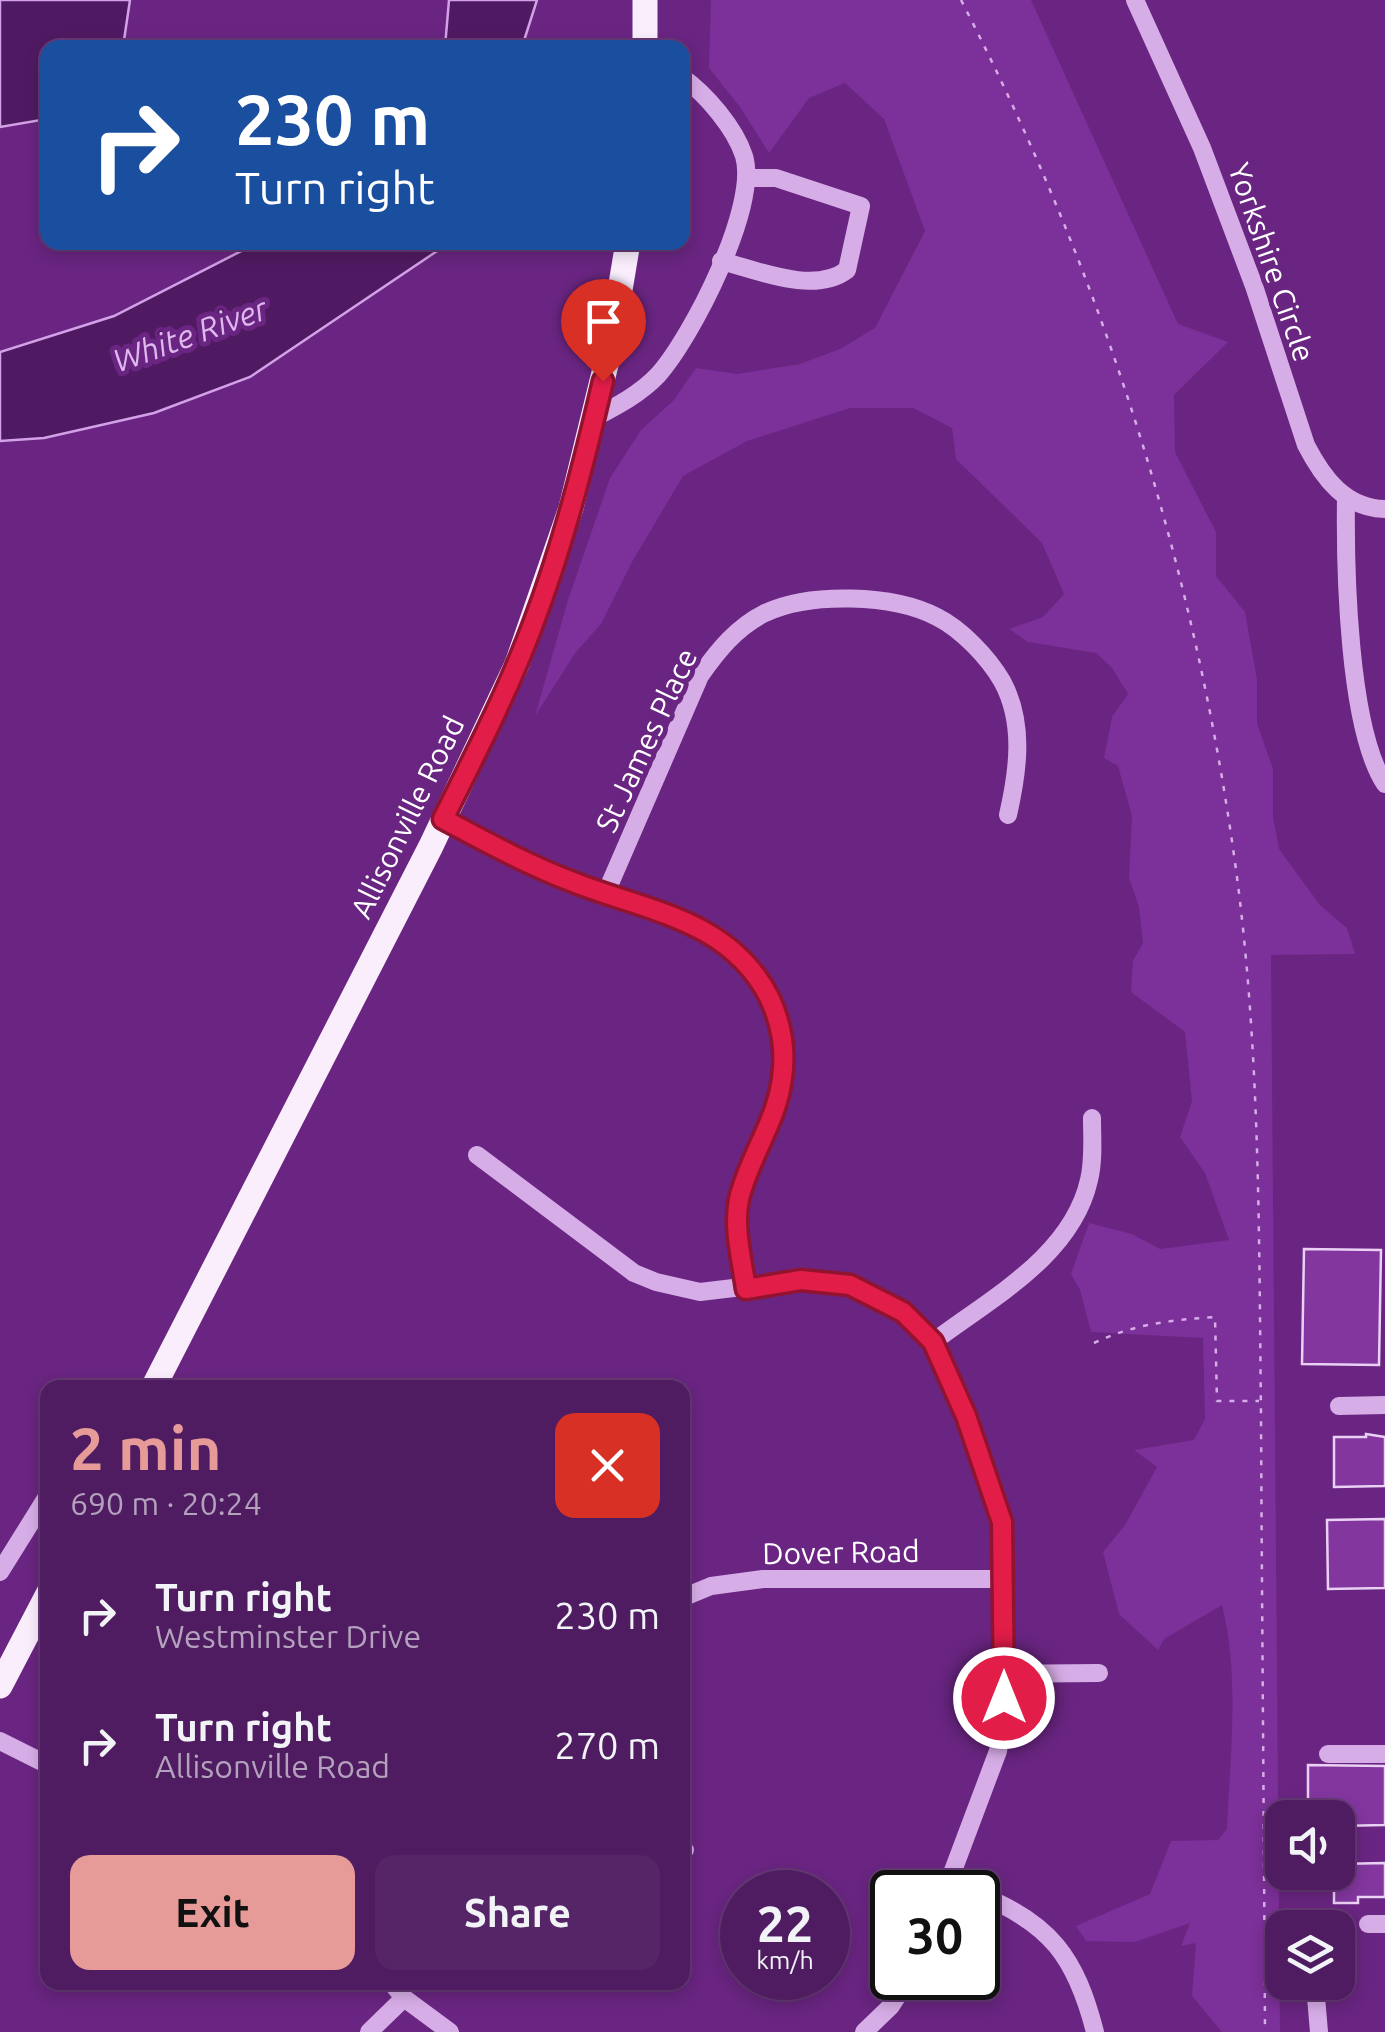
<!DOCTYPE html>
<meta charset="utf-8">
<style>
body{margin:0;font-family:Ubuntu,sans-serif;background:#552567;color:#f1f3f6;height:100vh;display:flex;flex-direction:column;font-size:38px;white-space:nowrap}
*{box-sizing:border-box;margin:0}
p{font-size:32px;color:#b3a1bd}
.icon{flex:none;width:55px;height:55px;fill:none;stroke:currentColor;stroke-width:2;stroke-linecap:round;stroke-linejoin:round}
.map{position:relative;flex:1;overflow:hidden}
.side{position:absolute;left:40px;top:1380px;width:650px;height:610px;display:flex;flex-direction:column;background:#4f1c61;border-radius:20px;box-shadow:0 5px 15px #0003,0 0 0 2px #663a76}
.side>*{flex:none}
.guide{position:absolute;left:40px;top:40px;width:650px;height:210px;border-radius:20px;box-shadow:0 5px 15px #0003,0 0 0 2px #663a76;background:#1a4fa0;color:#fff;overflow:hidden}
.fabs{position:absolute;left:1265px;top:1800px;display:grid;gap:20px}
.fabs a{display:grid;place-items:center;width:90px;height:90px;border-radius:20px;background:#4f1c61;box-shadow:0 5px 15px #0003,0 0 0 2px #663a76;font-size:50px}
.speed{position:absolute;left:720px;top:1870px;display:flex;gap:20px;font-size:50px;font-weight:700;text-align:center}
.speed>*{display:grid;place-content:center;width:130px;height:130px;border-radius:50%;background:#4f1c61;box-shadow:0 5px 15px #0003,0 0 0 2px #663a76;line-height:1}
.speed small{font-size:25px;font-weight:400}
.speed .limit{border:5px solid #111;border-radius:15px;background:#fff;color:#111}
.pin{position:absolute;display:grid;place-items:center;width:85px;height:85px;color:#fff;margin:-102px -42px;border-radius:50% 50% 50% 0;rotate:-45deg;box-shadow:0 0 10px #0007}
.pin .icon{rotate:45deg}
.me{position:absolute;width:110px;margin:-55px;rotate:0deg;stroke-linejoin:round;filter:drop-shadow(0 0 8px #0008)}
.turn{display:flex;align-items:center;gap:35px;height:210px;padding:0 30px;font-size:45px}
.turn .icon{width:130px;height:130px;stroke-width:2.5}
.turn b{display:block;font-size:70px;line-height:85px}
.round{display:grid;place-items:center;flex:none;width:105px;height:105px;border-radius:20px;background:#552567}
.headline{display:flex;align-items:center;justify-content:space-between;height:170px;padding:0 30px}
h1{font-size:60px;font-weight:600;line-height:75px;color:#e69b98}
.cta{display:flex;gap:20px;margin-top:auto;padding:20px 30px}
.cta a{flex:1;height:115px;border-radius:20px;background:#e69b98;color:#111;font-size:40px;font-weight:600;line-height:115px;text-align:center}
.cta a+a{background:#552567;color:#f1f3f6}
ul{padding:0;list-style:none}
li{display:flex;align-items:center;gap:30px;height:130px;padding:0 30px}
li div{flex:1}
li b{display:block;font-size:38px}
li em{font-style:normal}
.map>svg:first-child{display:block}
</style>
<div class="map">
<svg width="1385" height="2032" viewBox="0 0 1385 2032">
<rect width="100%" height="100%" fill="#692581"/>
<path fill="#7c3099" d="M 711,0 L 1031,0 L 1178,324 L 1228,342 L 1174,395 L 1175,452 L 1216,532 L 1216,576 L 1245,612 L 1257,679 L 1257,723 L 1273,769 L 1273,817 L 1279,849 L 1320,905 L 1347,928 L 1355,954 L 1271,955 L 1280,2032 L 1222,2032 L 1192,1996 L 1196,1943 L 1181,1946 L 1190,1923 L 1135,1942 L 1086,1941 L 1076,1926 L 1150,1894 L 1171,1841 L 1218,1840 L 1227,1829 C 1230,1754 1240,1678 1222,1605 L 1164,1639 L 1158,1650 L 1119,1614 L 1103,1552 L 1125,1525 L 1157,1467 L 1134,1450 L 1194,1440 L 1205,1419 L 1203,1338 L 1091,1332 L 1080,1290 L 1071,1274 L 1089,1223 L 1132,1234 L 1160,1249 L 1229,1240 L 1205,1173 L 1180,1137 L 1192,1101 L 1185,1032 L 1131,992 L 1133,961 L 1143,943 L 1139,907 L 1129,878 L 1132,816 L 1118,766 L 1104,758 L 1112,717 L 1128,694 L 1112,668 L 1096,653 L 1028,642 L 1009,629 L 1043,617 L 1064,594 L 1042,543 L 956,459 L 952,428 L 913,408 L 850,408 L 747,441 L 683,476 L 632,562 L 601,624 L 576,652 L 535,716 L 568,600 L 610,478 L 641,430 L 673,401 L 696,368 L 737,374 L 800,364 L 840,349 L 875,328 L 925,231 L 884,119 L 845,83 L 809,98 L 769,153 L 740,107 L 709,68 Z"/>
<g fill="#501a62" stroke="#d3a1e7" stroke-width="2.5">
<polygon points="0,0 130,0 123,47 48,48 47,119 0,127"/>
<polygon points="449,0 537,0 522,47 445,47"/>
<polygon points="257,243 449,243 250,377 154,413 44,438 0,441 0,352 114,316"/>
</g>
<g fill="#82369e" stroke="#ebd0f5" stroke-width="2.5">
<polygon points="1304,1249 1381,1250 1379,1365 1302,1364"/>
<polygon points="1366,1434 1385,1437 1385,1486 1334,1487 1334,1437 1366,1437"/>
<polygon points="1385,1519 1385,1588 1328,1589 1327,1520"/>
<polygon points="1308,1765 1385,1766 1385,1825 1338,1826 1338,1818 1308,1818"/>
<polygon points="1385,1863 1385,1897 1358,1897 1358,1903 1334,1903 1334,1872 1338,1872 1338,1864"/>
</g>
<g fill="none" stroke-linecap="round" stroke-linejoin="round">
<g stroke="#d7ade7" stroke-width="2.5" stroke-dasharray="5 8" stroke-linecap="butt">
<path d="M 961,0 C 1105,279 1200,581 1239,893 C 1260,1067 1259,1241 1261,1415 C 1262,1621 1264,1826 1265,2032"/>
<path d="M 1094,1343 C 1134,1324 1171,1320 1215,1317 L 1217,1401 L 1259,1401"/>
</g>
<g stroke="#d7ade7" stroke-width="18">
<path d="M 1135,0 L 1202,148 L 1254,286 L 1306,445 C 1323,478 1345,508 1385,509"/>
<path d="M 721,261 C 757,270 814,295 847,270 L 861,206 L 776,178 L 747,178"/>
<path d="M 594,418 C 617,406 640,394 658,375 C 692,337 759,206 744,156 C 735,128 706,94 682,77"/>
<path d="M 1346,498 C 1345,567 1348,728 1385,784"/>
<path d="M 443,819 C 479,838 515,860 553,875 C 633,907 748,918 776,1015 C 782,1037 786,1060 781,1083 C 773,1126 744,1162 738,1205 C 735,1233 742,1262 746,1289"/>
<path d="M 605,895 L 700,676 C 718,650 737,627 765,613 C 810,592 893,594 937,617 C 961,629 988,657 1002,681 C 1025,723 1018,771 1008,815"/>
<polyline points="477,1155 634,1273 656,1282 700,1292 801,1280 850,1285 903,1311 933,1342 966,1416 1002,1522 1003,1723 998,1751 945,1892"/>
<path d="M 933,1342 C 991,1298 1072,1256 1089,1180 C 1094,1160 1092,1138 1092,1118"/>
<polyline points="1339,1406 1385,1405"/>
<polyline points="0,1572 48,1495"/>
<polyline points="682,1598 711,1586 763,1579 1004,1579"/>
<polyline points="1004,1674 1099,1673"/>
<polyline points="0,1741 48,1765"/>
<polyline points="1328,1754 1385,1754"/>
<polyline points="682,1850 685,1850"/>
<path d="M 978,1894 C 1051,1923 1076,1958 1095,2032"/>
<polyline points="1368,1924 1385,1924"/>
<polyline points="391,1982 404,1998 450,2032"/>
<polyline points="1315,1985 1319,2032"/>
<polyline points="369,2032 404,1998"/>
<polyline points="864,2032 891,2006 909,1978"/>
</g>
<g stroke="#faeefd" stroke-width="25">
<polyline points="645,48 645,0"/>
<polyline points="153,1388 431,846 517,664 571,508 611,344 628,242"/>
<polyline points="0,1686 48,1594"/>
</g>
</g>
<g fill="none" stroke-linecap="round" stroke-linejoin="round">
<g stroke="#92132f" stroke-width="25">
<path id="route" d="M 603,381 C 584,463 563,545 533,624 C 508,691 475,755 443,819 C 486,842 528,865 573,882 C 646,911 729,919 769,997 C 781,1022 786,1050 782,1078 C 777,1121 749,1157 739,1199 C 733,1228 742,1260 746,1289 L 801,1280 L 850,1285 L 903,1312 L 933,1342 L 966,1416 L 1002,1522 L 1004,1698"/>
</g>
<use href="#route" stroke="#e11d48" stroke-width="18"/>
</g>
<g text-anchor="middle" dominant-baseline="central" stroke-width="10" stroke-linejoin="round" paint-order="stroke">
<g font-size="30" fill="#fff" stroke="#692581">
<text transform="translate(1272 262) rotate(71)">Yorkshire Circle</text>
<text transform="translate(646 740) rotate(-65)">St James Place</text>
<text transform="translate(407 817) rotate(-64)">Allisonville Road</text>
<text transform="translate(841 1552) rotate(-1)">Dover Road</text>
</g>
<g font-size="32" font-style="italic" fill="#dfb8ee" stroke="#692581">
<text transform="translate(190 334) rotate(-20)">White River</text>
</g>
</g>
</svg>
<div class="fabs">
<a><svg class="icon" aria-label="sound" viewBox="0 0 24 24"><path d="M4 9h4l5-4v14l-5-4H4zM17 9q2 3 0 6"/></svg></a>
<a><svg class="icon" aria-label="layers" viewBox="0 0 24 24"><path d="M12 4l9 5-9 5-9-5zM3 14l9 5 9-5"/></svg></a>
</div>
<div class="speed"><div>22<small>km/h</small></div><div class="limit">30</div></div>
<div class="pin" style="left:603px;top:381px;background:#d93025"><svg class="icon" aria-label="arrive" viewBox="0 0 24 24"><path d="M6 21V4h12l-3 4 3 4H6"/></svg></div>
<svg class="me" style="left:1004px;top:1698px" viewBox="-20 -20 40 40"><circle r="17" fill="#e11d48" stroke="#fff" stroke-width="3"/><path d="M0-11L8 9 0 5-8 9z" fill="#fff"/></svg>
<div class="guide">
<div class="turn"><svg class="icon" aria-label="right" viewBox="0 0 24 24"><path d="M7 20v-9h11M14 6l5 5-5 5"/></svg><div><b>230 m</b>Turn right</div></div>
</div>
<section class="side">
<div class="headline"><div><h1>2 min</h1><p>690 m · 20:24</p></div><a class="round" style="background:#d93025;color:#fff"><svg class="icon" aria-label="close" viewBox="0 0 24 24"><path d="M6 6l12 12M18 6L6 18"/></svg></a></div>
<ul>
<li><svg class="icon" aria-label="right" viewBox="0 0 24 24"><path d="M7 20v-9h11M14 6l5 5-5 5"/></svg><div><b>Turn right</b><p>Westminster Drive</p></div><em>230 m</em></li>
<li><svg class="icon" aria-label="right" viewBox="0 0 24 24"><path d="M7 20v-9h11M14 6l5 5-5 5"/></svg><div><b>Turn right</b><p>Allisonville Road</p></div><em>270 m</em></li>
</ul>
<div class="cta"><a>Exit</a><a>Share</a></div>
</section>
</div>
